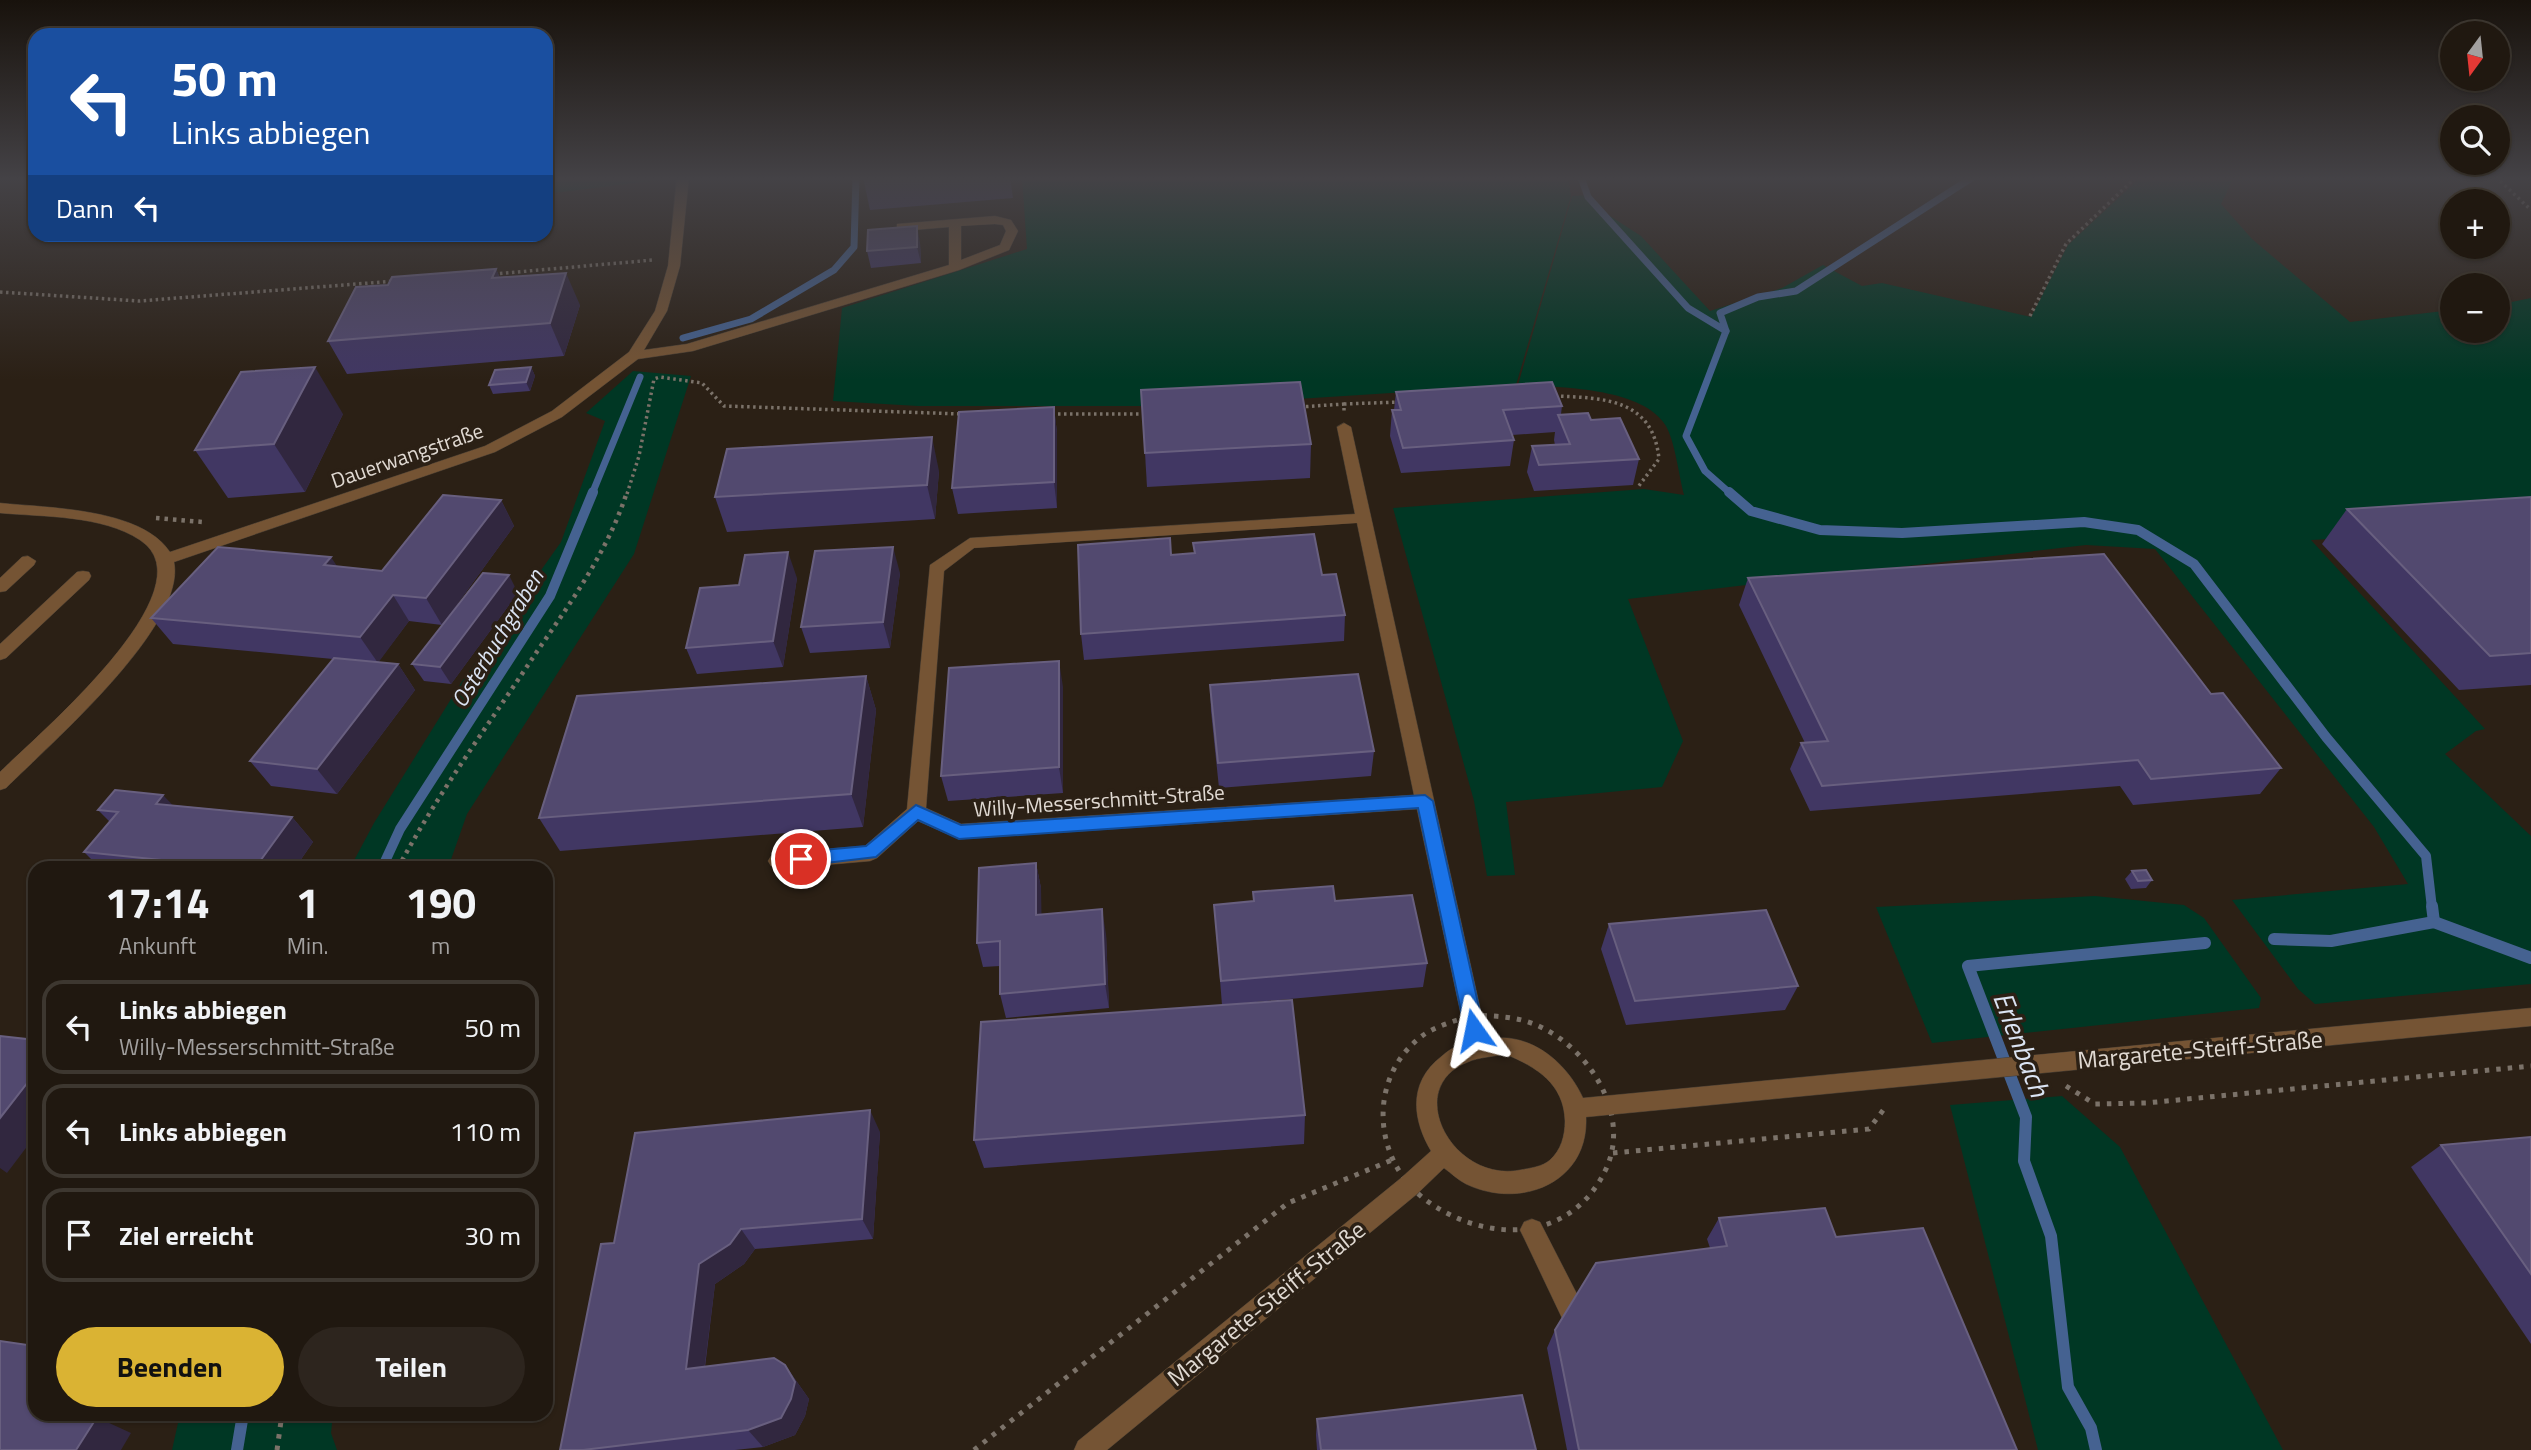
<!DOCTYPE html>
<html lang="de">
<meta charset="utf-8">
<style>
body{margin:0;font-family:"Titillium Web",sans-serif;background:#2d251e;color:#f1f3f6;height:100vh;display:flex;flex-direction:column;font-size:26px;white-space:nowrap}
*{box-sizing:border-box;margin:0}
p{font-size:23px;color:#a2a09f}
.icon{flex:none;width:38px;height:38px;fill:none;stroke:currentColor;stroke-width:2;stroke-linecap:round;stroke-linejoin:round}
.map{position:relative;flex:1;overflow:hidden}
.drawer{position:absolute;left:28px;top:861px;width:525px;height:560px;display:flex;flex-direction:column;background:#201810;border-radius:21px;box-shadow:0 2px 5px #0004,0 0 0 2px #3d3730}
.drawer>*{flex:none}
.guide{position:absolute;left:28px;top:28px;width:525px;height:214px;border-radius:21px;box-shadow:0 2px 5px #0004,0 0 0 2px #3d3730;background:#1a4fa0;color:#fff;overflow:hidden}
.needle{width:46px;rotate:195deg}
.tools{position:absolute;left:2440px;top:21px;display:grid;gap:14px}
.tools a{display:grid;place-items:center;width:70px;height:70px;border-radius:50%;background:#201810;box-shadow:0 2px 5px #0004,0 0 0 2px #3d3730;font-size:35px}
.pin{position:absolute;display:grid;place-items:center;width:60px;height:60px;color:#fff;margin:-30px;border:4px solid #fff;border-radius:50%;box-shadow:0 2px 7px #0007}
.me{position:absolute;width:77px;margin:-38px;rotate:348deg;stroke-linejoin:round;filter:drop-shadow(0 0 5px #0008)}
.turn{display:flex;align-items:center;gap:24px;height:147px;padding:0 28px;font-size:32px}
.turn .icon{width:91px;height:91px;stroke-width:2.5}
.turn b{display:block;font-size:49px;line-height:60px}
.then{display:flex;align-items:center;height:66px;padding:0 28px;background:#0003;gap:14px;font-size:26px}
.eta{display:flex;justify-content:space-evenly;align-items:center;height:119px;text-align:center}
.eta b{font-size:42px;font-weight:700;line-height:49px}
.button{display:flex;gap:14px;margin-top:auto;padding:14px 28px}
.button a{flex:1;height:80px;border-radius:42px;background:#dab333;color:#111;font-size:28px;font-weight:700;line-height:80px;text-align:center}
.button a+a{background:#2d251e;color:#f1f3f6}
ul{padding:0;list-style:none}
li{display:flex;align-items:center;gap:21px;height:94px;margin:0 14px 10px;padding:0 14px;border:4px solid #3d3730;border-radius:21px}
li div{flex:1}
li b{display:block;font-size:26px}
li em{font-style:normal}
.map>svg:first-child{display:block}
</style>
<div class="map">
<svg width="2531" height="1450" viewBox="0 0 2531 1450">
<rect width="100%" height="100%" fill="#2b2015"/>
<g fill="#003724">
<polygon points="546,177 683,177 546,194"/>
<polygon points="1022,177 1568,177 1571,196 1516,385 1187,406 918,406 833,401 842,308 1027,249"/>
<path d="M 2141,177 L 2234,177 L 2221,204 L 2252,239 L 2350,322 L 2452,310 L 2452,331 L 2497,331 L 2497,305 L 2531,298 L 2531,528 L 2311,540 L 2485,729 L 2476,731 L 2445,754 L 2531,836 L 2531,984 L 2315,1004 L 2298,989 L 2232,900 L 2408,884 L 2374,827 L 2155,549 L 2086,545 L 1628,599 L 1683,741 L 1662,787 L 1506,802 L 1515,875 L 1487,876 L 1474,801 L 1393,508 L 1644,489 L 1684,495 C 1679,476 1675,442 1666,426 C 1643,387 1557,387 1518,385 L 1572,196 L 1590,195 L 1607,214 L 1641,236 L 1710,311 L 1782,288 L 1823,265 L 1862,286 L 1882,283 L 2031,317 L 2068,245 Z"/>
<polygon points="78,235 78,234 241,235 70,244"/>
<polygon points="633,371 691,376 634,554 467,814 448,868 350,868 374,823 461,683 561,542 605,421 586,413"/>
<polygon points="2095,896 2184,905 2204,918 2261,998 2259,1008 1932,1043 1876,907"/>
<polygon points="2062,1096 2120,1147 2283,1450 2038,1450 1950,1105"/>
<polygon points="180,1414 333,1414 331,1433 337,1450 172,1450"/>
</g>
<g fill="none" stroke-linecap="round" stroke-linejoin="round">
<g stroke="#456291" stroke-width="7">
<polyline points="1581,177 1588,197 1688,308 1726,331 1686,436 1705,471 1731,494"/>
<polyline points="1726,331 1720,313 1758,297 1796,291 1973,177"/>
<polyline points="683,338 751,319 834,270 854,247 856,177"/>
<polyline points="592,494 640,377"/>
</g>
<g stroke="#456291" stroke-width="10">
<polyline points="1729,492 1751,511 1820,530 1902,533 2084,522 2138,530 2194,564 2326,737 2426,856 2432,908"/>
<polyline points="382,868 400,829 550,596 593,492"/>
</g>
<g stroke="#456291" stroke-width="12">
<polyline points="2432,906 2434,922"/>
<polyline points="2274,939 2331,941 2434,922 2531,958"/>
<polyline points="237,1450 243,1414"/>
<polyline points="2096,1450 2091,1428 2068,1387 2051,1236 2024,1161 2026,1117 1968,966 2205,943"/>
</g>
<g stroke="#483e33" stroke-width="1">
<g id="minor">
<path d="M 677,177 L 689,177 L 680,266 L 667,311 L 644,350 L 687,344 L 949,265 L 949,227 L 901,231 L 897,230 L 897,224 L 995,216 L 1011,220 L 1018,231 L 1009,250 L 959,270 L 693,351 L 638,359 L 562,417 L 495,452 L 174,562 C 187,626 50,744 6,788 L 0,790 L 0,772 C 35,737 213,588 140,540 C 102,515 44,517 0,513 L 0,503 C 48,508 141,508 170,552 L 485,446 L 552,411 L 629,352 L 655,311 L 668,266 ZM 995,224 L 1003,225 L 1006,231 L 1000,245 L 961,260 L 961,226 Z"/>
<path d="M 1344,423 L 1351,427 L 1487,1039 C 1529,1031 1566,1061 1583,1098 L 2531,1008 L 2531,1026 L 1586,1117 C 1589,1183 1520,1210 1466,1184 C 1458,1180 1451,1173 1444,1168 L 1417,1194 L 1107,1450 L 1074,1450 L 1078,1441 L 1401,1178 L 1431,1151 C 1411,1117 1409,1081 1442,1056 C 1450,1049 1457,1045 1467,1043 L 1417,809 L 959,839 L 918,821 L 877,858 L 870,861 L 778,869 L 771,866 L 768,861 L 771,856 L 778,853 L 865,846 L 907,809 L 930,565 L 970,538 L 1355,514 L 1337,427 ZM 1357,523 L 1414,795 L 961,824 L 926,808 L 944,571 L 974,548 ZM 1505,1054 C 1537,1067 1564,1084 1565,1121 C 1565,1136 1561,1150 1550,1160 C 1542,1167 1530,1168 1520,1170 C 1452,1183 1402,1087 1468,1062 C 1479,1057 1493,1057 1505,1054 Z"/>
<polygon points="28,556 36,561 34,565 6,591 0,592 0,578 22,557"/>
<polygon points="83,571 89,572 91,576 89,580 6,658 0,660 0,644 77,572"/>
<polygon points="1532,1219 1540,1222 1580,1300 1583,1309 1580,1318 1571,1321 1562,1318 1524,1238 1520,1230 1524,1222"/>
</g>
</g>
<g stroke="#7b7269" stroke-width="3.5" stroke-dasharray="2.5 3.5" stroke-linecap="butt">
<polyline points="2496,177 2531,210"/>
<polyline points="494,274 653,260"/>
<polyline points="0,292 139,301 395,281"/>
<polyline points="2030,316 2066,244 2136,177"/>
<path d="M 1555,396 C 1605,398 1653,399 1659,459 L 1638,487"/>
<polyline points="1344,404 1399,402"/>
<polyline points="1300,407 1344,404 1344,411"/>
<polyline points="1052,414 1148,414"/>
<polyline points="627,494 639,456 654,379 660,377 702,383 724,406 962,414"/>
</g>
<g stroke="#7b7269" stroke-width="4.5" stroke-dasharray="3.5 5" stroke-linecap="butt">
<polyline points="156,518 203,522"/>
<path d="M 398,868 C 438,793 489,724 536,653 C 571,602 608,551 627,492"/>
</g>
<g stroke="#7b7269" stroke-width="5" stroke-dasharray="4.5 7" stroke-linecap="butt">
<path d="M 1471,1015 C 1492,1016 1514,1016 1534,1024 C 1587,1045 1632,1113 1606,1169 C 1572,1242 1490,1244 1430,1203 C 1372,1164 1366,1078 1422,1036 C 1435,1026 1456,1021 1471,1015 Z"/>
<polyline points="2066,1086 2095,1104 2146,1103 2531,1066"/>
<polyline points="1613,1153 1869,1129 1887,1105"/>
<polyline points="277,1450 282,1414"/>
<polyline points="974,1450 1288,1203 1392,1160"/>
</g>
<use href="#minor" fill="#755434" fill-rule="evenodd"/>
</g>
<g fill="#413763">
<polygon points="863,177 1010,177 1013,198 870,210"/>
<polygon points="920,243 921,263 871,268 867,251"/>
<polygon points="496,269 500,278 580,305 564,356 347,374 328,341 388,285"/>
<polygon points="531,367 535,376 530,391 493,394 489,385"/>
<polygon points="1396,392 1562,406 1561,414 1591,420 1639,459 1633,485 1534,491 1527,472 1532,446 1555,445 1554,440 1555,432 1512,435 1514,440 1510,466 1401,473 1390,436 1392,410 1394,410"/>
<polygon points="1054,407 1057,433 1057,508 958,514 952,488"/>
<polygon points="343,414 305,492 228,498 195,450"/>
<polygon points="1311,444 1310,478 1147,487 1145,453"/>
<polygon points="939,471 935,519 727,532 715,497"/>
<polygon points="2531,497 2531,685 2459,690 2322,544 2347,509"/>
<polygon points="501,500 514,526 442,625 409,621 378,662 398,664 415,690 337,794 271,786 250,761 333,659 173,644 151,618 338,567 382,571"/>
<polygon points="1193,543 1322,575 1345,615 1344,641 1084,660 1081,634 1171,555 1194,553"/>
<polygon points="900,573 890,648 810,653 801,627"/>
<polygon points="797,578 783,667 697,674 686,648 739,585"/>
<polygon points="1748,578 2211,694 2281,768 2260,794 2133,805 2120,786 1810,811 1790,769 1801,743 1805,743 1739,605"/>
<polygon points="518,593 451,684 424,681 412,664"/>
<polygon points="866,676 876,710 863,827 560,851 539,818"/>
<polygon points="1210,685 1374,751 1371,776 1219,788 1211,711"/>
<polygon points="1063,687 1063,793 948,801 941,776"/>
<polygon points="173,805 292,817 313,842 295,868 100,868 84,852 110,822 98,810"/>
<polygon points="1036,863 1041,888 1041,915 1106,934 1109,1008 1006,1018 1000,994 1000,966 983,967 977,943"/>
<polygon points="2132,871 2152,880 2146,888 2131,889 2125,879"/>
<polygon points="1253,892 1335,901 1427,963 1423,987 1245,1003 1305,1115 1304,1144 984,1168 974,1140 1222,1005 1214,905 1253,901"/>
<polygon points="1609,924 1798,986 1785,1010 1626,1025 1601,949"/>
<polygon points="880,1132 873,1239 755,1249 744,1264 715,1284 705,1367 785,1365 809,1399 805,1416 795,1435 763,1447 735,1450 560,1450 614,1243"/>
<polygon points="2531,1137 2531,1344 2411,1167 2441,1145"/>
<polygon points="1719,1218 1836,1237 2017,1450 1567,1450 1547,1348 1555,1330 1710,1248 1707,1239"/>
<polygon points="1317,1419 1536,1450 1317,1450 1316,1435"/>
</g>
<g fill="#31273f">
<polygon points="917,226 920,243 921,263 917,247"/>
<polygon points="496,269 510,301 492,278"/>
<polygon points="566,273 580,305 564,356 550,323"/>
<polygon points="315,367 343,414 305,492 274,444"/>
<polygon points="531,367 535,376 530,391 526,382"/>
<polygon points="1054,407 1057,433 1057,508 1054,482"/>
<polygon points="932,437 939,471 935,519 927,485"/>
<polygon points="501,500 514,526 442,625 426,598"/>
<polygon points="893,547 900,573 890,648 883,622"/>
<polygon points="788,552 797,578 783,667 773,641"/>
<polygon points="331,557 348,583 324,565"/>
<polygon points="509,575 518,593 451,684 440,667"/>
<polygon points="393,595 409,621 378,663 360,637"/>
<polygon points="1059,661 1063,687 1063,793 1059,767"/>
<polygon points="398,664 415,690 337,794 317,769"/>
<polygon points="866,676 876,710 863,827 851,794"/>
<polygon points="163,795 187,820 156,804"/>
<polygon points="292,817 313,842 295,868 255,868"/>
<polygon points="1036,863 1041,888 1042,940 1036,915"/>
<polygon points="1102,909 1106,934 1109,1008 1105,984"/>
<polygon points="35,1073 35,1136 7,1173 0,1168 0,1118"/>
<polygon points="870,1110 880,1132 873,1239 862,1219"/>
<polygon points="741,1229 755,1249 744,1264 715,1284 702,1387 686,1369 699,1264"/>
<polygon points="785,1365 809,1399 805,1416 795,1435 763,1447 748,1430"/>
<polygon points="72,1414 112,1414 107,1422 131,1433 121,1450 76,1450"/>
</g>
<g fill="#52496f" stroke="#685f7f" stroke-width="2">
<polygon points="863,177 886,177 863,179"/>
<polygon points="917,226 917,247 867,251 868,230"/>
<polygon points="496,269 492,278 566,273 550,323 328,341 356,287 388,285 392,277"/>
<polygon points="315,367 274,444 195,450 241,372"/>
<polygon points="531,367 526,382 489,385 495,370"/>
<polygon points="1300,382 1311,444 1145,453 1141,390"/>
<polygon points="1552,382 1562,406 1503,410 1514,440 1403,448 1392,410 1401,410 1396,392"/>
<polygon points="1054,407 1054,482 952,488 959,412"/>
<polygon points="1588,413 1591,420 1620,418 1639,459 1539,465 1532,446 1570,444 1558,415"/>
<polygon points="932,437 927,485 715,497 727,449"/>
<polygon points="443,495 501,500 426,598 393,595 360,637 151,618 218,547 331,557 324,565 382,571"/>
<polygon points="2531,497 2531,653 2490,656 2347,509"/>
<polygon points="1314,534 1322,575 1336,574 1345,615 1081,634 1078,545 1170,538 1171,555 1195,553 1193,543"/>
<polygon points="893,547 883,622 801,627 815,551"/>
<polygon points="788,552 773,641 686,648 700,588 739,585 745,555"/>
<polygon points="2104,554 2211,694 2223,693 2281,768 2151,779 2138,760 1822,786 1801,743 1828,741 1748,578"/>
<polygon points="483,573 509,575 440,667 412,664"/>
<polygon points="334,658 398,664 317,769 250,761"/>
<polygon points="1059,661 1059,767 941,776 949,668"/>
<polygon points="1358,674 1374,751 1218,763 1210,685"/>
<polygon points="866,676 851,794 539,818 577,696"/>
<polygon points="115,790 163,795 156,804 292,817 255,868 239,868 84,852 118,812 98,810"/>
<polygon points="1036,863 1036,915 1102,909 1105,984 1000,994 1000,941 977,943 979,868"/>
<polygon points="2146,870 2152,880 2138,881 2132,871"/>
<polygon points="1333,886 1335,901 1412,895 1427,963 1221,981 1214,905 1254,901 1253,892"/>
<polygon points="1766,910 1798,986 1635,1001 1609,924"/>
<polygon points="35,976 35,988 32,981"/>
<polygon points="1292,1000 1305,1115 974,1140 981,1022"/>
<polygon points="0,1036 35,1040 35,1073 0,1118"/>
<polygon points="870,1110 862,1219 741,1229 730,1244 699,1264 686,1369 774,1358 785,1365 795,1382 791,1399 781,1418 748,1430 583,1450 560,1450 601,1244 614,1243 635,1133"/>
<polygon points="2531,1137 2531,1274 2441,1145"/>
<polygon points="1825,1208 1836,1237 1923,1228 2017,1450 1579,1450 1555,1330 1596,1263 1727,1246 1719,1218"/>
<polygon points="0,1341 35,1346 35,1414 80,1414 97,1417 76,1450 0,1450"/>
<polygon points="1522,1395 1536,1450 1321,1450 1317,1419"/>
</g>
<linearGradient id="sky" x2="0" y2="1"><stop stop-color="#18120c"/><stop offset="0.47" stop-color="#444246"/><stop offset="1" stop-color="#444246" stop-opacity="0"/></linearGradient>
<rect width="2531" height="380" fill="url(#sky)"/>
<polygon fill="#1a73e8" stroke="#114b97" stroke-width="2" points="1425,795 1433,801 1484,1030 1481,1036 1474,1039 1468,1036 1465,1030 1418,808 959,839 918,820 876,857 801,866 792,859 801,852 866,846 916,805 961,825"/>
<g text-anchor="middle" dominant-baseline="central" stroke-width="7" stroke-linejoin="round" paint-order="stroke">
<g font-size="21" fill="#e0d9d2" stroke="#2b2015">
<text transform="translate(407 455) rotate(-19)">Dauerwangstraße</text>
<text transform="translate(1099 800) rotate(-4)">Willy-Messerschmitt-Straße</text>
</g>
<g font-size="23" font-style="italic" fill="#dbe4f3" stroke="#2b2015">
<text transform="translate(497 638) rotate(-59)">Osterbuchgraben</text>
</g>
<g font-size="24" fill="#e0d9d2" stroke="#2b2015">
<text transform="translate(2200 1049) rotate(-5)">Margarete-Steiff-Straße</text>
<text transform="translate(1266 1303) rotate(-39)">Margarete-Steiff-Straße</text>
</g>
<g font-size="28" font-style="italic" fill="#dbe4f3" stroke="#2b2015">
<text transform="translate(2022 1044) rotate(69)">Erlenbach</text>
</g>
</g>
</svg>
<div class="tools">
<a><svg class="needle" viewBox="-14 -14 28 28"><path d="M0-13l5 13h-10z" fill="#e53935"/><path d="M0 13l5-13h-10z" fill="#a2a09f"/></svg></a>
<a><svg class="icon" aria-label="search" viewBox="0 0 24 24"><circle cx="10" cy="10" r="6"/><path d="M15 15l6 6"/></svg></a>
<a>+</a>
<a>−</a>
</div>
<div class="pin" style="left:801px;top:859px;background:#d93025"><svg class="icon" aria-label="arrive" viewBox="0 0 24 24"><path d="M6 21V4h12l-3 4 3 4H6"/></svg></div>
<svg class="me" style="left:1474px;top:1030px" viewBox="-20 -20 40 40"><path d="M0-17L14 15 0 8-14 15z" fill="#1a73e8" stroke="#fff" stroke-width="4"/></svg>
<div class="guide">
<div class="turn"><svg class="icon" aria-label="left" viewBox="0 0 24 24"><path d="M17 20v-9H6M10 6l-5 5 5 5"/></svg><div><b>50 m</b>Links abbiegen</div></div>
<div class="then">Dann<svg class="icon" aria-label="left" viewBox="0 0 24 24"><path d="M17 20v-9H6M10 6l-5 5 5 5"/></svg></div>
</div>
<section class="drawer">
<div class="eta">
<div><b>17:14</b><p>Ankunft</p></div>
<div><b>1</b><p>Min.</p></div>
<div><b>190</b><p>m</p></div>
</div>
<ul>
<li><svg class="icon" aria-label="left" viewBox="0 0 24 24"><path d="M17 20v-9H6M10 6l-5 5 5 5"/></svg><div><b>Links abbiegen</b><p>Willy-Messerschmitt-Straße</p></div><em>50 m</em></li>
<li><svg class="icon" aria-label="left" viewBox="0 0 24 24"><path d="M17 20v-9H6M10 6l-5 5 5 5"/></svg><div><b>Links abbiegen</b></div><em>110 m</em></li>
<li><svg class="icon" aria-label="arrive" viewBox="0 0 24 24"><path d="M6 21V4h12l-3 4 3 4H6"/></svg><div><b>Ziel erreicht</b></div><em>30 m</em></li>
</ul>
<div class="button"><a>Beenden</a><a>Teilen</a></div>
</section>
</div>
